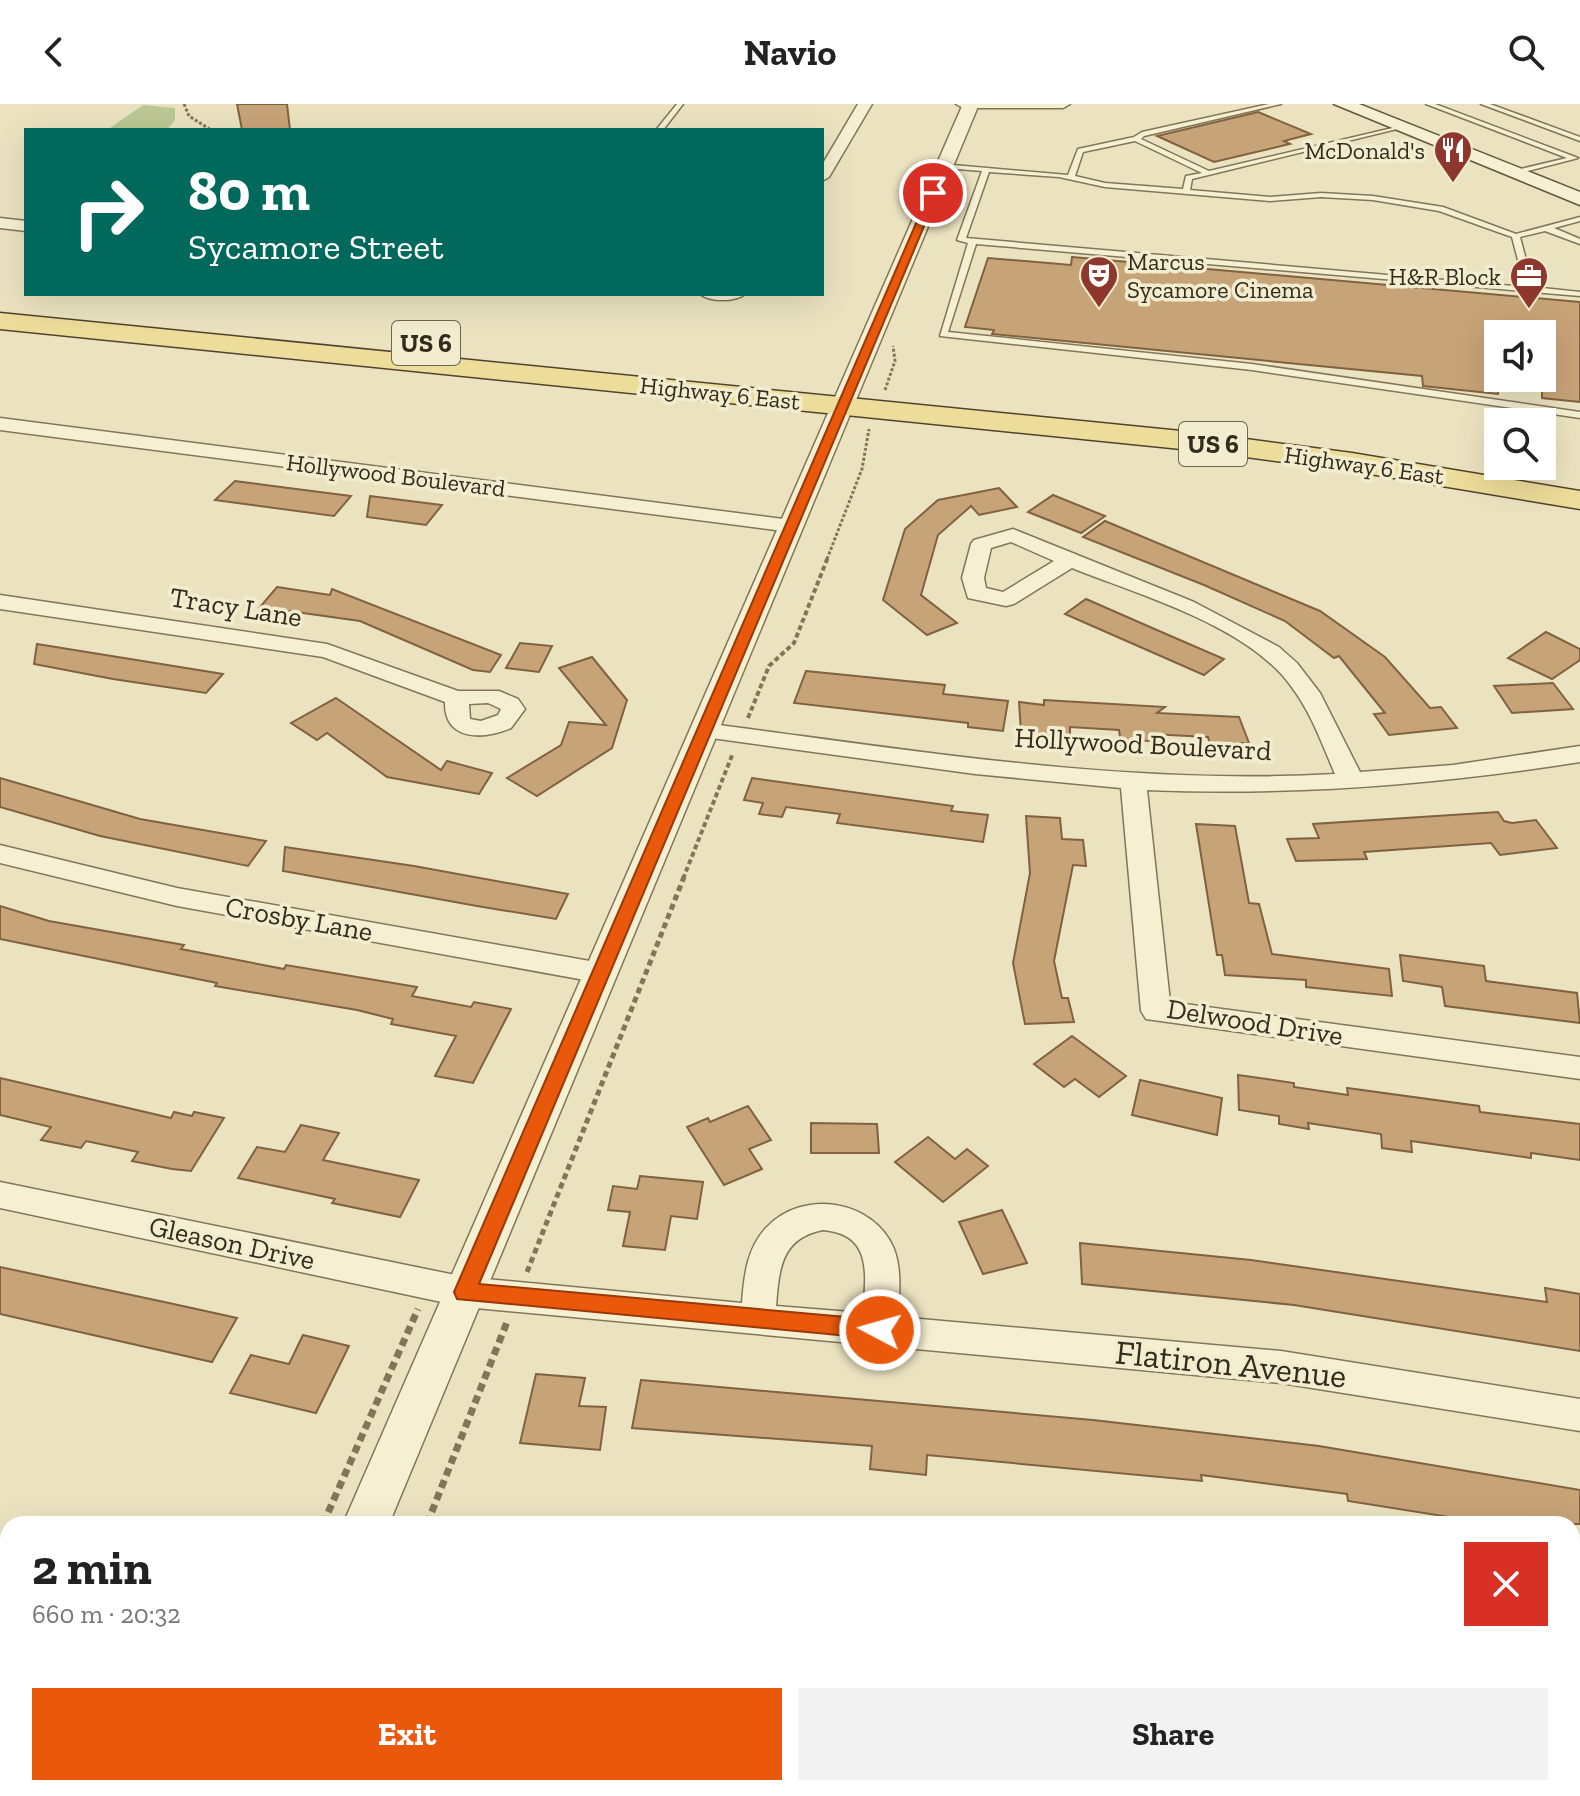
<!DOCTYPE html>
<meta charset="utf-8">
<style>
body{margin:0;font-family:"Zilla Slab",serif;background:#f2f2f2;color:#222;height:100vh;display:flex;flex-direction:column;font-size:30px;white-space:nowrap}
*{box-sizing:border-box;margin:0}
p{font-size:26px;color:#767676}
.icon{flex:none;width:44px;height:44px;fill:none;stroke:currentColor;stroke-width:2;stroke-linecap:round;stroke-linejoin:round}
.map{position:relative;flex:1;overflow:hidden}
.sheet{position:absolute;left:0px;top:1412px;width:1580px;height:280px;display:flex;flex-direction:column;background:#fff;border-radius:24px 24px 0 0;box-shadow:0 8px 32px #0002}
.sheet>*{flex:none}
.banner{position:absolute;left:24px;top:24px;width:800px;height:168px;border-radius:0px;box-shadow:0 8px 32px #0002;background:#00695c;color:#fff;overflow:hidden}
.buttons{position:absolute;left:1484px;top:216px;display:grid;gap:16px}
.buttons a{display:grid;place-items:center;width:72px;height:72px;border-radius:0px;background:#fff;box-shadow:0 8px 32px #0002;font-size:40px}
.pin{position:absolute;display:grid;place-items:center;width:68px;height:68px;color:#fff;margin:-34px;border:4px solid #fff;border-radius:50%;box-shadow:0 2px 8px #0007}
.me{position:absolute;width:88px;margin:-44px;rotate:276deg;stroke-linejoin:round;filter:drop-shadow(0 0 6px #0008)}
.turn{display:flex;align-items:center;gap:28px;height:168px;padding:0 32px;font-size:36px}
.turn .icon{width:104px;height:104px;stroke-width:2.5}
.turn b{display:block;font-size:56px;line-height:68px}
.round{display:grid;place-items:center;flex:none;width:84px;height:84px;border-radius:0px;background:#f2f2f2}
.overview{display:flex;align-items:center;justify-content:space-between;height:136px;padding:0 32px}
h1{font-size:48px;font-weight:700;line-height:60px}
.button{display:flex;gap:16px;margin-top:auto;padding:16px 32px}
.button a{flex:1;height:92px;border-radius:0px;background:#ea580c;color:#fff;font-size:32px;font-weight:700;line-height:92px;text-align:center}
.button a+a{background:#f2f2f2;color:#222}
header{display:flex;justify-content:space-between;align-items:center;height:104px;padding:0 32px;background:#fff;font-size:36px;font-weight:700}
.map>svg:first-child{display:block}
</style>
<header><svg class="icon" aria-label="back" viewBox="0 0 24 24"><path d="M15 5l-7 7 7 7"/></svg>Navio<svg class="icon" aria-label="search" viewBox="0 0 24 24"><circle cx="10" cy="10" r="6"/><path d="M15 15l6 6"/></svg></header>
<div class="map">
<svg width="1580" height="1692" viewBox="0 0 1580 1692">
<rect width="100%" height="100%" fill="#ebe3c0"/>
<polygon fill="#bcc895" points="143,1 175,4 175,16 167,26 107,26"/>
<g fill="#c7a378" stroke="#806241" stroke-width="2">
<polygon points="237,0 287,0 290,26 242,26"/>
<polygon points="1258,8 1311,30 1284,37 1290,40 1214,58 1157,32"/>
<polygon points="1072,153 1580,198 1580,298 1542,294 1542,230 1498,230 1498,290 1423,282 1422,272 992,230 994,226 965,223 988,154 1071,161"/>
<polygon points="235,377 273,382 351,392 334,412 215,396"/>
<polygon points="999,384 1017,403 979,411 971,402 938,431 921,491 957,519 927,531 883,496 905,425 938,396"/>
<polygon points="1053,391 1105,412 1081,429 1028,408"/>
<polygon points="370,392 442,401 426,421 367,413"/>
<polygon points="1105,417 1320,507 1385,553 1430,604 1441,603 1457,624 1389,631 1374,610 1385,609 1339,552 1334,554 1285,517 1204,481 1083,433"/>
<polygon points="277,483 330,491 332,485 501,551 490,568 473,566 360,517 260,503"/>
<polygon points="1086,495 1166,530 1224,555 1204,571 1065,510"/>
<polygon points="1546,528 1580,545 1580,556 1552,575 1508,554"/>
<polygon points="520,539 552,542 539,568 506,564"/>
<polygon points="37,540 155,559 223,570 206,589 113,575 34,560"/>
<polygon points="592,553 627,596 612,644 537,692 507,674 561,641 569,618 606,621 559,564"/>
<polygon points="806,567 945,581 943,590 1008,597 1003,627 968,623 968,619 794,599"/>
<polygon points="1553,579 1573,605 1512,609 1494,582"/>
<polygon points="336,594 441,666 447,657 492,669 479,690 387,673 327,629 317,636 291,619"/>
<polygon points="1044,596 1165,603 1157,609 1239,613 1249,639 1210,640 1208,633 1149,630 1150,637 1125,636 1121,640 1119,626 1070,623 1070,632 1021,628 1019,598 1044,601"/>
<polygon points="0,674 140,715 266,737 248,762 100,732 0,703"/>
<polygon points="752,674 953,702 951,707 988,711 983,738 837,719 840,710 786,703 782,713 759,710 763,699 744,696"/>
<polygon points="1498,708 1504,717 1512,719 1536,716 1557,744 1500,751 1491,739 1364,748 1367,755 1296,757 1287,735 1319,734 1313,720"/>
<polygon points="1026,712 1060,714 1062,735 1083,736 1086,762 1073,761 1054,857 1062,894 1068,894 1074,918 1025,920 1013,859 1030,769"/>
<polygon points="1196,720 1235,722 1249,799 1259,800 1272,850 1389,865 1392,892 1306,883 1306,876 1225,871 1222,851 1217,851"/>
<polygon points="285,743 414,762 568,790 556,815 477,802 283,767"/>
<polygon points="0,802 49,817 184,841 181,845 284,865 286,861 417,883 412,892 471,903 474,898 511,905 473,979 435,972 456,932 391,920 393,915 357,906 215,882 217,879 0,835"/>
<polygon points="1400,851 1484,862 1486,877 1577,889 1580,919 1445,902 1442,883 1403,877"/>
<polygon points="1072,932 1126,972 1099,993 1075,975 1064,983 1034,960"/>
<polygon points="1238,971 1294,979 1294,983 1348,991 1347,984 1479,1002 1480,1008 1580,1020 1580,1056 1531,1049 1531,1054 1411,1037 1412,1048 1382,1044 1381,1030 1308,1019 1309,1025 1279,1020 1279,1012 1239,1006"/>
<polygon points="0,974 171,1014 174,1008 192,1012 194,1008 224,1014 191,1067 172,1065 132,1057 138,1048 86,1037 81,1044 41,1036 51,1023 0,1011"/>
<polygon points="1140,976 1222,994 1217,1031 1132,1011"/>
<polygon points="748,1002 771,1036 749,1045 762,1065 724,1081 687,1023 708,1014 710,1018"/>
<polygon points="811,1019 877,1020 879,1049 811,1049"/>
<polygon points="301,1021 339,1029 323,1056 419,1076 400,1113 332,1099 335,1095 238,1074 257,1043 285,1048"/>
<polygon points="928,1033 955,1055 967,1045 988,1062 943,1098 895,1058"/>
<polygon points="640,1072 703,1078 697,1115 671,1112 665,1146 623,1142 630,1108 608,1106 613,1082 637,1085"/>
<polygon points="1002,1106 1027,1159 983,1170 959,1118"/>
<polygon points="1080,1139 1251,1156 1547,1198 1545,1184 1580,1190 1580,1247 1294,1201 1082,1180"/>
<polygon points="0,1163 169,1199 237,1214 212,1258 0,1210"/>
<polygon points="303,1231 349,1242 316,1309 230,1289 251,1251 289,1260"/>
<polygon points="536,1270 585,1274 579,1302 606,1303 600,1346 520,1339"/>
<polygon points="641,1276 1093,1316 1319,1342 1580,1386 1580,1420 1493,1420 1348,1397 1347,1390 1201,1371 1202,1377 927,1351 926,1371 870,1365 872,1342 632,1324"/>
</g>
<g fill="none" stroke-linecap="round" stroke-linejoin="round">
<g stroke="#837559" stroke-width="3">
<g id="service">
<polygon points="677,0 683,0 663,26 656,26"/>
<path d="M 1269,0 L 1281,0 L 1144,32 L 1141,35 L 1209,67 L 1401,22 L 1401,24 L 1192,75 L 1190,86 L 1270,93 L 1321,89 L 1373,92 L 1443,103 L 1516,130 L 1580,113 L 1580,117 L 1554,124 L 1580,135 L 1580,140 L 1545,127 L 1520,133 L 1533,183 L 1580,188 L 1580,192 L 976,140 L 948,228 L 1252,260 L 1580,308 L 1580,314 L 1252,266 L 940,232 L 968,139 L 957,136 L 982,67 L 945,64 L 942,60 L 1068,71 L 1078,45 L 1134,33 L 1142,28 ZM 1135,37 L 1202,69 L 1186,72 L 1183,85 L 1105,79 L 1075,72 L 1083,48 ZM 989,68 L 1059,73 L 1105,83 L 1270,97 L 1321,93 L 1373,96 L 1439,107 L 1512,133 L 1525,183 L 966,134 Z"/>
<polygon points="1426,0 1435,0 1578,54 1512,71 1512,67 1567,54"/>
<polygon points="1481,0 1490,0 1580,33 1580,37"/>
</g>
</g>
<g stroke="#837559" stroke-width="3">
<g id="minor">
<polygon points="858,0 872,0 829,73 822,77 822,61"/>
<polygon points="956,0 1070,0 1063,4 963,4"/>
<polygon points="0,114 26,117 26,127 0,124"/>
<path d="M 700,190 L 745,190 C 735,198 710,198 700,190 Z"/>
<polygon points="0,314 791,416 801,422 791,428 0,326"/>
<path d="M 1013,425 L 1194,498 L 1279,543 L 1297,559 L 1320,589 L 1360,668 L 1453,661 L 1580,642 L 1580,658 C 1436,681 1292,692 1147,686 L 1170,898 L 1580,953 L 1580,975 L 1146,915 L 1141,907 L 1121,684 L 975,670 L 704,633 L 692,626 L 704,619 C 914,646 1123,682 1335,670 C 1322,640 1311,608 1291,582 C 1247,521 1139,491 1072,464 L 1014,500 L 1006,502 L 968,494 L 962,474 L 971,440 L 974,436 ZM 1011,438 L 1054,457 L 1003,488 L 986,484 L 984,474 L 991,444 Z"/>
<path d="M 0,491 L 327,540 L 458,587 L 499,587 L 518,595 L 525,605 L 511,624 C 483,636 444,637 445,598 L 323,553 L 0,505 ZM 488,599 L 501,605 L 498,611 L 481,617 L 470,615 L 469,600 Z"/>
<polygon points="0,741 177,784 601,859 611,862 615,869 611,876 601,879 177,802 0,759"/>
<path d="M 0,1078 L 465,1173 L 742,1199 C 744,1172 747,1144 766,1124 C 803,1084 874,1096 894,1145 C 902,1166 899,1191 898,1213 L 1281,1247 L 1580,1295 L 1580,1327 L 1281,1279 L 465,1203 L 0,1104 ZM 823,1126 C 873,1130 866,1171 863,1209 L 776,1202 C 779,1165 781,1134 823,1126 Z"/>
<polygon points="0,1560 8,1562 8,1602 0,1600"/>
<polygon points="392,1684 479,1684 482,1692 395,1692"/>
</g>
</g>
<g stroke="#837559" stroke-width="3">
<g id="tertiary">
<polygon points="963,0 979,0 389,1420 343,1420"/>
<polygon points="227,1684 279,1684 276,1692 224,1692"/>
</g>
</g>
<g stroke="#64563d" stroke-width="3">
<polygon id="secondary" points="1334,0 1359,0 1580,88 1580,101"/>
</g>
<g stroke="#51422e" stroke-width="3">
<polygon id="primary" points="0,209 1201,329 1352,349 1580,387 1580,405 1352,367 1201,347 0,225"/>
</g>
<g stroke="#837559" stroke-width="3" stroke-dasharray="3 2" stroke-linecap="butt">
<polyline points="184,0 189,12 211,26"/>
<polyline points="885,286 895,257 893,242"/>
<polyline points="827,455 862,365 869,325"/>
</g>
<g stroke="#837559" stroke-width="4" stroke-dasharray="5 3" stroke-linecap="butt">
<polyline points="748,614 769,562 794,539 828,453"/>
<polyline points="683,775 733,649"/>
</g>
<polyline stroke="#837559" stroke-width="5" stroke-dasharray="6 4" stroke-linecap="butt" points="527,1168 684,773"/>
<g stroke="#837559" stroke-width="7" stroke-dasharray="8 5" stroke-linecap="butt">
<polyline points="323,1420 418,1205"/>
<polyline points="427,1420 507,1218"/>
<polyline points="203,1692 207,1684"/>
<polyline points="319,1692 323,1684"/>
</g>
<use href="#service" fill="#f6f0d3" fill-rule="evenodd"/>
<use href="#minor" fill="#f6f0d3" fill-rule="evenodd"/>
<use href="#tertiary" fill="#f6f0d3" fill-rule="evenodd"/>
<use href="#secondary" fill="#f6f0d3" fill-rule="evenodd"/>
<use href="#primary" fill="#eddd9a" fill-rule="evenodd"/>
</g>
<polygon fill="#ea580c" stroke="#983908" stroke-width="2" points="930,87 938,89 479,1180 880,1216 888,1219 891,1226 888,1233 880,1235 457,1195 454,1188"/>
<defs>
<g id="restaurant-pin" transform="scale(2)"><path d="M0 17L-7.5 6A9.5 9.5 0 1 1 7.5 6Z" fill="#8e382d" stroke="#f3edcf"/><path d="M-5-6h1v4h1v-4h1v4h1v-4h1v5L-1.5 .5V6h-2V.5L-5-1ZM5-6V6H3V1.5H1.5Q1.5-4 5-6Z" fill="#fff"/></g>
<g id="theatre-pin" transform="scale(2)"><path d="M0 17L-7.5 6A9.5 9.5 0 1 1 7.5 6Z" fill="#8e382d" stroke="#f3edcf"/><path d="M-5-5.5Q0-4 5-5.5V0Q5 5 0 6Q-5 5-5 0ZM-3.3-2.5H-1v1.5H-3.3ZM1-2.5H3.3v1.5H1ZM-2.8 1Q0 5.5 2.8 1Z" fill="#fff"/></g>
<g id="office-pin" transform="scale(2)"><path d="M0 17L-7.5 6A9.5 9.5 0 1 1 7.5 6Z" fill="#8e382d" stroke="#f3edcf"/><path d="M-6-3h4V-5.5h4V-3h4V5H-6ZM-1-4.5V-3h2v-1.5ZM-6 0V1H6V0Z" fill="#fff"/></g>
</defs>
<g fill-rule="evenodd">
<use href="#restaurant-pin" x="1453" y="46"/>
<use href="#theatre-pin" x="1099" y="171"/>
<use href="#office-pin" x="1529" y="172"/>
</g>
<g text-anchor="middle" dominant-baseline="central" stroke-width="7" stroke-linejoin="round" paint-order="stroke">
<g font-size="24" fill="#332b1d" stroke="#f3edcf" text-anchor="end">
<text x="1425" y="46">McDonald's</text>
<text x="1127" y="157" text-anchor="start">Marcus<tspan x="1127" dy="28">Sycamore Cinema</tspan></text>
<text x="1501" y="172">H&amp;R Block</text>
</g>
<g font-size="24" fill="#332b1d" stroke="#f3edcf">
<text transform="translate(720 289) rotate(6)">Highway 6 East</text>
<text transform="translate(1364 361) rotate(8)">Highway 6 East</text>
<text transform="translate(396 371) rotate(7)">Hollywood Boulevard</text>
</g>
<g fill="#f3edcf" stroke="#6d6552" stroke-width="2">
<rect x="392" y="217" width="68" height="44" rx="6"/>
<rect x="1179" y="318" width="68" height="44" rx="6"/>
</g>
<g font-size="26" font-weight="bold" fill="#332b1d">
<text x="426" y="239">US 6</text>
<text x="1213" y="340">US 6</text>
</g>
<g font-size="28" fill="#332b1d" stroke="#f3edcf">
<text transform="translate(236 503) rotate(9)">Tracy Lane</text>
<text transform="translate(1143 640) rotate(3)">Hollywood Boulevard</text>
<text transform="translate(299 815) rotate(10)">Crosby Lane</text>
<text transform="translate(1255 918) rotate(9)">Delwood Drive</text>
<text transform="translate(232 1139) rotate(12)">Gleason Drive</text>
</g>
<g font-size="34" fill="#332b1d" stroke="#f3edcf">
<text transform="translate(1231 1260) rotate(6)">Flatiron Avenue</text>
</g>
</g>
</svg>
<div class="buttons">
<a><svg class="icon" aria-label="sound" viewBox="0 0 24 24"><path d="M4 9h4l5-4v14l-5-4H4zM17 9q2 3 0 6"/></svg></a>
<a><svg class="icon" aria-label="search" viewBox="0 0 24 24"><circle cx="10" cy="10" r="6"/><path d="M15 15l6 6"/></svg></a>
</div>
<div class="pin" style="left:933px;top:89px;background:#d93025"><svg class="icon" aria-label="arrive" viewBox="0 0 24 24"><path d="M6 21V4h12l-3 4 3 4H6"/></svg></div>
<svg class="me" style="left:880px;top:1226px" viewBox="-20 -20 40 40"><circle r="17" fill="#ea580c" stroke="#fff" stroke-width="3"/><path d="M0-11L8 9 0 5-8 9z" fill="#fff"/></svg>
<div class="banner">
<div class="turn"><svg class="icon" aria-label="right" viewBox="0 0 24 24"><path d="M7 20v-9h11M14 6l5 5-5 5"/></svg><div><b>80 m</b>Sycamore Street</div></div>
</div>
<section class="sheet">
<div class="overview"><div><h1>2 min</h1><p>660 m · 20:32</p></div><a class="round" style="background:#d93025;color:#fff"><svg class="icon" aria-label="close" viewBox="0 0 24 24"><path d="M6 6l12 12M18 6L6 18"/></svg></a></div>
<div class="button"><a>Exit</a><a>Share</a></div>
</section>
</div>
